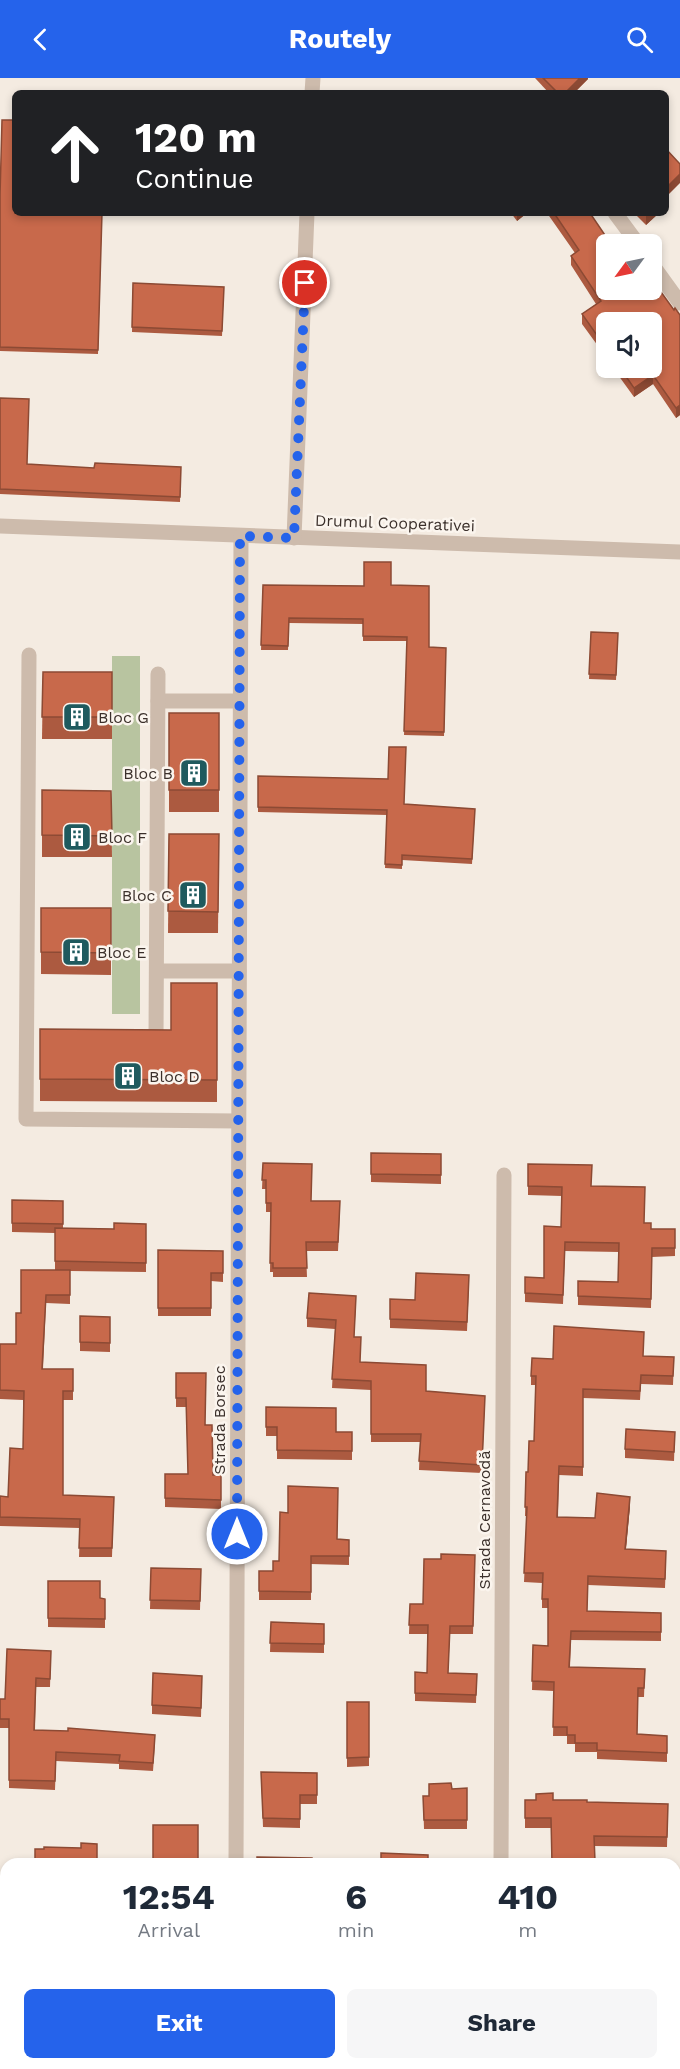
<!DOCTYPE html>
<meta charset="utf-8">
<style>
body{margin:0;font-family:"Work Sans",sans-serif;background:#f6f6f7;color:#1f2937;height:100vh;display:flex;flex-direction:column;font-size:22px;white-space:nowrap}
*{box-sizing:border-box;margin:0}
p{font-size:20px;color:#747a83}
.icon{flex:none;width:33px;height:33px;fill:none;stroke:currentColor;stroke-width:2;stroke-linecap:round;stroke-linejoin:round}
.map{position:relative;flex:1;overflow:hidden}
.panel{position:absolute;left:0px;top:1780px;width:681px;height:212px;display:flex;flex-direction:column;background:#fff;border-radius:18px 18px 0 0;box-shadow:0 3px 9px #0003}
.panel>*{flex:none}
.hud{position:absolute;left:12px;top:12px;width:657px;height:126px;border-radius:9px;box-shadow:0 3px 9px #0003;background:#202124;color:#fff;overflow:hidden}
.needle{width:39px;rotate:237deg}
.buttons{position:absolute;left:596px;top:156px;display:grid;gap:12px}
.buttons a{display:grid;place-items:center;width:66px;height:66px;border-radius:9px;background:#fff;box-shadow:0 3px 9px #0003;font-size:30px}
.pin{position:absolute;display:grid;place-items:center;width:51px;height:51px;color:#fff;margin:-26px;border:3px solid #fff;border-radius:50%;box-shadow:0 2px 6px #0007}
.me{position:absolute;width:66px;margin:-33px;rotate:0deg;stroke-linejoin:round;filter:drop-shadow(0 0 4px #0008)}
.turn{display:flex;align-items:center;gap:21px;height:126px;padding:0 24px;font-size:27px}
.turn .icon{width:78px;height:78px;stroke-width:2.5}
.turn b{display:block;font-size:42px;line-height:51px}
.eta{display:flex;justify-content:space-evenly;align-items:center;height:102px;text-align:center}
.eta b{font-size:36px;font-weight:700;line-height:42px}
.button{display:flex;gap:12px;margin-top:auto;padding:12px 24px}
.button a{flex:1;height:69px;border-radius:9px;background:#2563eb;color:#fff;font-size:24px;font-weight:700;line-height:69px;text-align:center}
.button a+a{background:#f6f6f7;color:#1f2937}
header{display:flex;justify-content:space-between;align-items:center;height:78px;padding:0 24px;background:#2563eb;color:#fff;font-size:27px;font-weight:700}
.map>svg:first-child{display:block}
</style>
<header><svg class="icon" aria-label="back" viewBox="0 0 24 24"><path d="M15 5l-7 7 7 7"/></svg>Routely<svg class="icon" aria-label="search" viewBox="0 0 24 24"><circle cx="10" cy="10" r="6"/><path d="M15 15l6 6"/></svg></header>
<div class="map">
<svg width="680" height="1991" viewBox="0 0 680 1991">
<rect width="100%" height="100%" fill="#f4ebe1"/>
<rect fill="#b8c4a0" x="112" y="578" width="28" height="358"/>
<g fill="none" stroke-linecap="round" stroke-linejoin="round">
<g stroke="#cdbbac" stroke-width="15">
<polyline points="312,15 313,0"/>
<polyline points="615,135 638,166"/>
<polyline points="651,185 680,225"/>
<polyline points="0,448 680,474"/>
<polyline points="294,460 307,135"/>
<polyline points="29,577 26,1041 238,1043"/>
<polyline points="158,623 240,623"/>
<polyline points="157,893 239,893"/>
<polyline points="144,959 156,959 158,596"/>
<polyline points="236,1786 241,458"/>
<polyline points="501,1786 504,1097"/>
<polyline points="0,1954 6,1954"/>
<polyline points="425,1986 486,1991"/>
<polyline points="500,1991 500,1986"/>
</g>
</g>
<g fill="#ac5a40">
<polygon points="535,0 588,0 588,1 574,15 549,15"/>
<polygon points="0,118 102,135 98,276 0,273"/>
<polygon points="511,135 527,135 517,143"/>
<polygon points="547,135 592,135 592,139 609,218 674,232 680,237 680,337 676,340 653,306 634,319 613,290 651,290 606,244 606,279 582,246 582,236 596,226 571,187 571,178 575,175"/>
<polygon points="634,135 659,135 646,147"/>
<polygon points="133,205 224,209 222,258 132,254"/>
<polygon points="0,320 27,387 94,390 181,389 180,424 0,416"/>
<polygon points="263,507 364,508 391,507 429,569 446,570 444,658 404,657 407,563 363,563 363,546 289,545 288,572 261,572"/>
<polygon points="591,554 618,555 616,602 589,601"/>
<polygon points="43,594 112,594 112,661 42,661"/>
<rect x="169" y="635" width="50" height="99"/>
<polygon points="258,698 404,726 475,731 472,786 402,782 402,791 385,790 387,737 258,734"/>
<polygon points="42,712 111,713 112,779 42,779"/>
<polygon points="169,756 219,756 218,855 168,855"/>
<polygon points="41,830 111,830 111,897 41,896"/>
<polygon points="217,905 217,1024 40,1023 40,951 171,952"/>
<polygon points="371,1075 441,1076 441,1106 371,1104"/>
<polygon points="263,1085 311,1123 340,1132 338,1173 306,1173 307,1199 273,1199 273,1194 270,1194 271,1134 266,1134 266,1111 262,1111"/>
<polygon points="528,1086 591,1108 651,1151 675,1151 675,1178 652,1179 651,1230 578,1227 578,1203 618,1204 619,1174 565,1173 563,1226 525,1224 525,1199 544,1200 561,1149 562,1118 528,1117"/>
<polygon points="63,1123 63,1150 114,1151 146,1146 146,1194 70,1193 70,1226 46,1225 43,1291 73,1291 73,1322 63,1322 63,1417 114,1419 112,1479 79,1479 80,1450 0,1448 0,1418 8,1419 23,1371 23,1322 0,1321 0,1266 16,1266 21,1235 55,1192 55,1155 12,1154 12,1145"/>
<polygon points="158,1172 223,1173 223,1204 211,1203 211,1238 158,1238"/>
<polygon points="469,1206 467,1253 390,1250 390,1221 415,1222"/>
<polygon points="356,1227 354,1259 360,1285 426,1313 485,1318 482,1395 419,1392 420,1364 371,1364 371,1312 332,1310 335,1251 307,1249 307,1240"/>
<polygon points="110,1239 110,1274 80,1273 80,1264"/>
<polygon points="644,1278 674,1279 673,1307 641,1306 640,1322 583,1320 583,1398 559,1397 558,1439 595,1440 630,1428 626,1471 666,1482 665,1510 588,1507 587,1533 661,1535 661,1563 571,1562 570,1589 645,1591 644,1619 638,1619 637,1656 667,1658 667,1684 597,1681 597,1674 575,1674 575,1666 567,1666 567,1658 553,1658 554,1613 532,1612 533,1567 548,1568 548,1530 542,1530 542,1505 524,1504 527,1438 525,1438 526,1394 528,1394 534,1363 536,1307 531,1307 531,1298 553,1281"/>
<polygon points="176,1295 206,1347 213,1397 221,1397 221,1431 165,1429 165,1420 188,1396 186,1329 176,1329"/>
<polygon points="266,1329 336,1354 352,1354 352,1382 277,1381 277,1358 266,1358"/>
<polygon points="675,1354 674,1383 625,1380 625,1371"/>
<polygon points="337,1461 349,1462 349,1487 311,1486 311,1522 259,1522 259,1493 273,1493 279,1483"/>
<polygon points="475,1477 473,1556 450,1556 448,1595 477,1596 476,1625 415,1623 415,1594 427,1595 428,1556 409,1556 410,1526 423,1526 441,1481"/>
<polygon points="151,1490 201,1491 200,1532 150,1531"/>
<polygon points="48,1503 100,1520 105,1521 105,1550 48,1549"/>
<polygon points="271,1544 324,1546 324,1575 270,1574"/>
<polygon points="51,1573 50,1609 36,1609 35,1652 155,1665 153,1693 119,1691 119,1686 56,1683 55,1712 9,1710 9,1650 0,1650 0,1621 5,1621"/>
<polygon points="202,1598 201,1639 152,1636 152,1627"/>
<polygon points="347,1624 369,1624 369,1688 347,1689"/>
<polygon points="261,1694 317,1695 317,1726 300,1726 300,1750 263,1749"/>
<polygon points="467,1710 467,1751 424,1751 423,1718 429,1718 452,1711"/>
<polygon points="525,1722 553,1722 587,1724 668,1726 667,1769 594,1768 595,1786 552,1786 551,1750 525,1750"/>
<polygon points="6,1801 6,1904 0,1904 0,1802"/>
</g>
<g fill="#8c4a34">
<polygon points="580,0 588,0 588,1 574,15 565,15"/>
<polygon points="680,96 680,105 666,119 666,110"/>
<polygon points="517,135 527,135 517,143"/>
<polygon points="649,135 659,135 646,147 646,138"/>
<polygon points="608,212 610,212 606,229 606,220"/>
<polygon points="653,297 653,306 634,319 634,310"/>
<polygon points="680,327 680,337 676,340 676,330"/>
<polygon points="630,1419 630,1428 625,1480 625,1471"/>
</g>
<g fill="#c8694b" stroke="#8c4a34" stroke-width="1.5">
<polygon points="543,0 580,0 565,15 558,15"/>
<polygon points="2,42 15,42 15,135 102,135 98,272 0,269 0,118"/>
<polygon points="666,71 680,86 680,96 666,110"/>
<polygon points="554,135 590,135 611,166 606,166 606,212 608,212 606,220 618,212 651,212 651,200 674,232 675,230 680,237 680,327 676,330 653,297 634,310 620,290 651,290 651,244 606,244 606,270 582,236 601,223 571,178 579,172"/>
<polygon points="133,205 224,209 222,253 132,249"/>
<polygon points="0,320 29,321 27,386 94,390 95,385 181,389 180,419 0,411"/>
<polygon points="364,484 391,484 391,507 429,508 429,569 446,570 444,654 404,653 407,559 363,558 363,541 289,540 288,568 261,567 263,507 364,508"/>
<polygon points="591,554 618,555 616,597 589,596"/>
<polygon points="43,594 112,594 112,639 42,639"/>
<rect x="169" y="635" width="50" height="77"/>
<polygon points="389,669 406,669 404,726 475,731 472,781 402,777 402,787 385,786 387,732 258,729 258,698 388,701"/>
<polygon points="42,712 111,713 112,758 42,757"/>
<polygon points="169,756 219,756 218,834 168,833"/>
<polygon points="41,830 111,830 111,875 41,874"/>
<polygon points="171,905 217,905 217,1002 40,1001 40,951 171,952"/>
<polygon points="371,1075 441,1076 441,1097 371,1096"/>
<polygon points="263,1085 312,1086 311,1123 340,1123 338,1164 306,1164 307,1190 273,1190 273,1185 270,1185 271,1125 266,1125 266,1102 262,1102"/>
<polygon points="528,1086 592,1087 591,1108 645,1109 644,1145 651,1145 651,1151 675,1151 675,1170 652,1170 651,1221 578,1218 578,1203 618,1204 619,1165 565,1164 563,1217 525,1215 525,1199 544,1200 544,1148 561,1149 562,1109 528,1108"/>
<polygon points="12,1122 63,1123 63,1146 12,1145"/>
<polygon points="114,1145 146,1146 146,1185 55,1183 55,1150 114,1151"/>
<polygon points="158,1172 223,1173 223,1195 211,1195 211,1230 158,1230"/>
<polygon points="21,1192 70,1192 70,1217 46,1217 42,1291 73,1291 73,1313 63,1313 63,1417 114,1419 112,1470 79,1470 80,1441 0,1439 0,1418 8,1419 10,1370 23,1371 24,1313 0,1312 0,1266 16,1266 16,1235 21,1235"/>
<polygon points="416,1195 469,1197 467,1244 390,1241 390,1221 415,1222"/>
<polygon points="309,1215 356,1218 354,1259 361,1259 360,1284 426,1287 426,1313 485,1318 482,1387 419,1383 421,1356 371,1356 371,1303 332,1301 336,1242 307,1240"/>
<polygon points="80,1238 110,1239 110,1265 80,1264"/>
<polygon points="554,1248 644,1254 643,1278 674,1279 673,1298 641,1297 640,1313 583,1311 583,1389 559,1388 557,1439 595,1440 597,1415 630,1419 625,1471 666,1473 665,1501 588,1498 587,1533 661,1535 661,1554 571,1553 569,1589 645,1591 644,1610 638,1610 637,1656 667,1658 667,1675 597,1672 597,1665 575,1665 575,1657 567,1657 567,1649 553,1649 554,1604 532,1603 533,1567 548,1568 548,1521 542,1521 543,1495 524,1495 527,1429 525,1429 526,1394 528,1394 529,1363 534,1363 536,1298 531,1298 532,1280 553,1281"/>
<polygon points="176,1295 206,1295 205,1347 212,1347 213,1397 221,1397 221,1422 165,1420 165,1396 188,1396 186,1320 176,1320"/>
<polygon points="266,1329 336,1330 336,1354 352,1354 352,1373 277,1372 277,1349 266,1349"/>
<polygon points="626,1351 675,1354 674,1374 625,1371"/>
<polygon points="288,1408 338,1410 337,1461 349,1462 349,1478 311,1478 311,1514 259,1513 259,1493 273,1493 273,1483 279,1483 280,1434 288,1435"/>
<polygon points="441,1476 475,1477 473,1548 450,1548 448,1595 477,1596 476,1617 415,1615 415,1594 427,1595 428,1547 409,1547 410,1526 423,1526 424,1481 441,1481"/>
<polygon points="151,1490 201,1491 200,1523 150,1522"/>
<polygon points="48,1503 100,1503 100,1520 105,1521 105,1541 48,1540"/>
<polygon points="271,1544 324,1546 324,1566 270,1565"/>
<polygon points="7,1571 51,1573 50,1601 36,1600 34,1652 68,1653 68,1650 155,1657 153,1685 119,1683 120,1677 56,1674 55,1703 9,1702 9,1641 0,1641 0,1621 5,1621"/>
<polygon points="153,1595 202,1598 201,1630 152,1627"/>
<polygon points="347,1624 369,1624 369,1679 347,1680"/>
<polygon points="261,1694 317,1695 317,1717 300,1717 300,1741 263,1740"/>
<polygon points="451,1705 452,1711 467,1710 467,1742 424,1742 423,1718 429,1718 429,1706"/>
<polygon points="553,1715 553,1722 587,1722 587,1724 668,1726 667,1759 594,1758 595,1783 572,1783 572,1786 552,1786 551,1740 525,1740 525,1722 536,1722 536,1716"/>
<rect x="153" y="1747" width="45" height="39"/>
<polygon points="81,1765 97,1766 97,1786 35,1786 35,1771 44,1771 44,1769 81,1770"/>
<polygon points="381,1775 428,1777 428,1786 381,1786"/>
<polygon points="257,1779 312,1780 312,1786 257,1786"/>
<polygon points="6,1801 6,1895 0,1895 0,1802"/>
<polygon points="0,1968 6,1969 6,1986 18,1986 17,1991 0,1991"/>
<rect x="87" y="1986" width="91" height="5"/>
<polygon points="256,1987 273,1989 272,1991 256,1991"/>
</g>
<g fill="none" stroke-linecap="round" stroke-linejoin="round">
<polyline stroke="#2563eb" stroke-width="10" stroke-dasharray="0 18" points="237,1456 240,458 294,460 305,205"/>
</g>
<defs>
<g id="building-square" transform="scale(1.5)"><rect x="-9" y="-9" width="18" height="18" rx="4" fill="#1f5a5e" stroke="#fbf5ee"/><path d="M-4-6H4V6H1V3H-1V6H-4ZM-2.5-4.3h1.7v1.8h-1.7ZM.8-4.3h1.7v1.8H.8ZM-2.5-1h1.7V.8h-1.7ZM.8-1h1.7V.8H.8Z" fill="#fff"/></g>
</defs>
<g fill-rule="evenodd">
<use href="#building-square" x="77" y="639"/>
<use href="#building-square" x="194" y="695"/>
<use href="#building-square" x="77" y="759"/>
<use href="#building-square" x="193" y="817"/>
<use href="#building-square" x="76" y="874"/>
<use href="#building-square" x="128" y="998"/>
</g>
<g text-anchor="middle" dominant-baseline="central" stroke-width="5" stroke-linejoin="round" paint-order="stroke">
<g font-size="16" fill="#3b302b" stroke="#fbf5ee">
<text transform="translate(395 445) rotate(2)">Drumul Cooperativei</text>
<text transform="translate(219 1342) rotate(-90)">Strada Borsec</text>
<text transform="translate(484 1442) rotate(-90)">Strada Cernavodă</text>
</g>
<g font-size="16" fill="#3b302b" stroke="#fbf5ee" text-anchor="start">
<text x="98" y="639">Bloc G</text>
<text x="173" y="695" text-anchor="end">Bloc B</text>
<text x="98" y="759">Bloc F</text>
<text x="172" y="817" text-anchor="end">Bloc C</text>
<text x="97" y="874">Bloc E</text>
<text x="149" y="998">Bloc D</text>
</g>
</g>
</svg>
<div class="buttons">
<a><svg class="needle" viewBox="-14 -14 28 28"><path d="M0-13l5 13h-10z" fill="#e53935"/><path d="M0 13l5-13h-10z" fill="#747a83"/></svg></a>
<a><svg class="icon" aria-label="sound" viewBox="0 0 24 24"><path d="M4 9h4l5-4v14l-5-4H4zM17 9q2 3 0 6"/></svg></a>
</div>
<div class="pin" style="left:305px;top:205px;background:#d93025"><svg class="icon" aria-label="arrive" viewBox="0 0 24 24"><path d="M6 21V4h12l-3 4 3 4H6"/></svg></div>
<svg class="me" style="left:237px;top:1456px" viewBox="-20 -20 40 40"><circle r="17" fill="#2563eb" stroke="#fff" stroke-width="3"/><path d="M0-11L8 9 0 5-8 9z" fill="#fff"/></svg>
<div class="hud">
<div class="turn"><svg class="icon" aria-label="ahead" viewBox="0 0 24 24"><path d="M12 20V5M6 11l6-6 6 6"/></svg><div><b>120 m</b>Continue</div></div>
</div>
<section class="panel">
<div class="eta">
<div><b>12:54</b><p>Arrival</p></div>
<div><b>6</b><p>min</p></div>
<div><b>410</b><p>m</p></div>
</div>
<div class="button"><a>Exit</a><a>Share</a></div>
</section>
</div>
